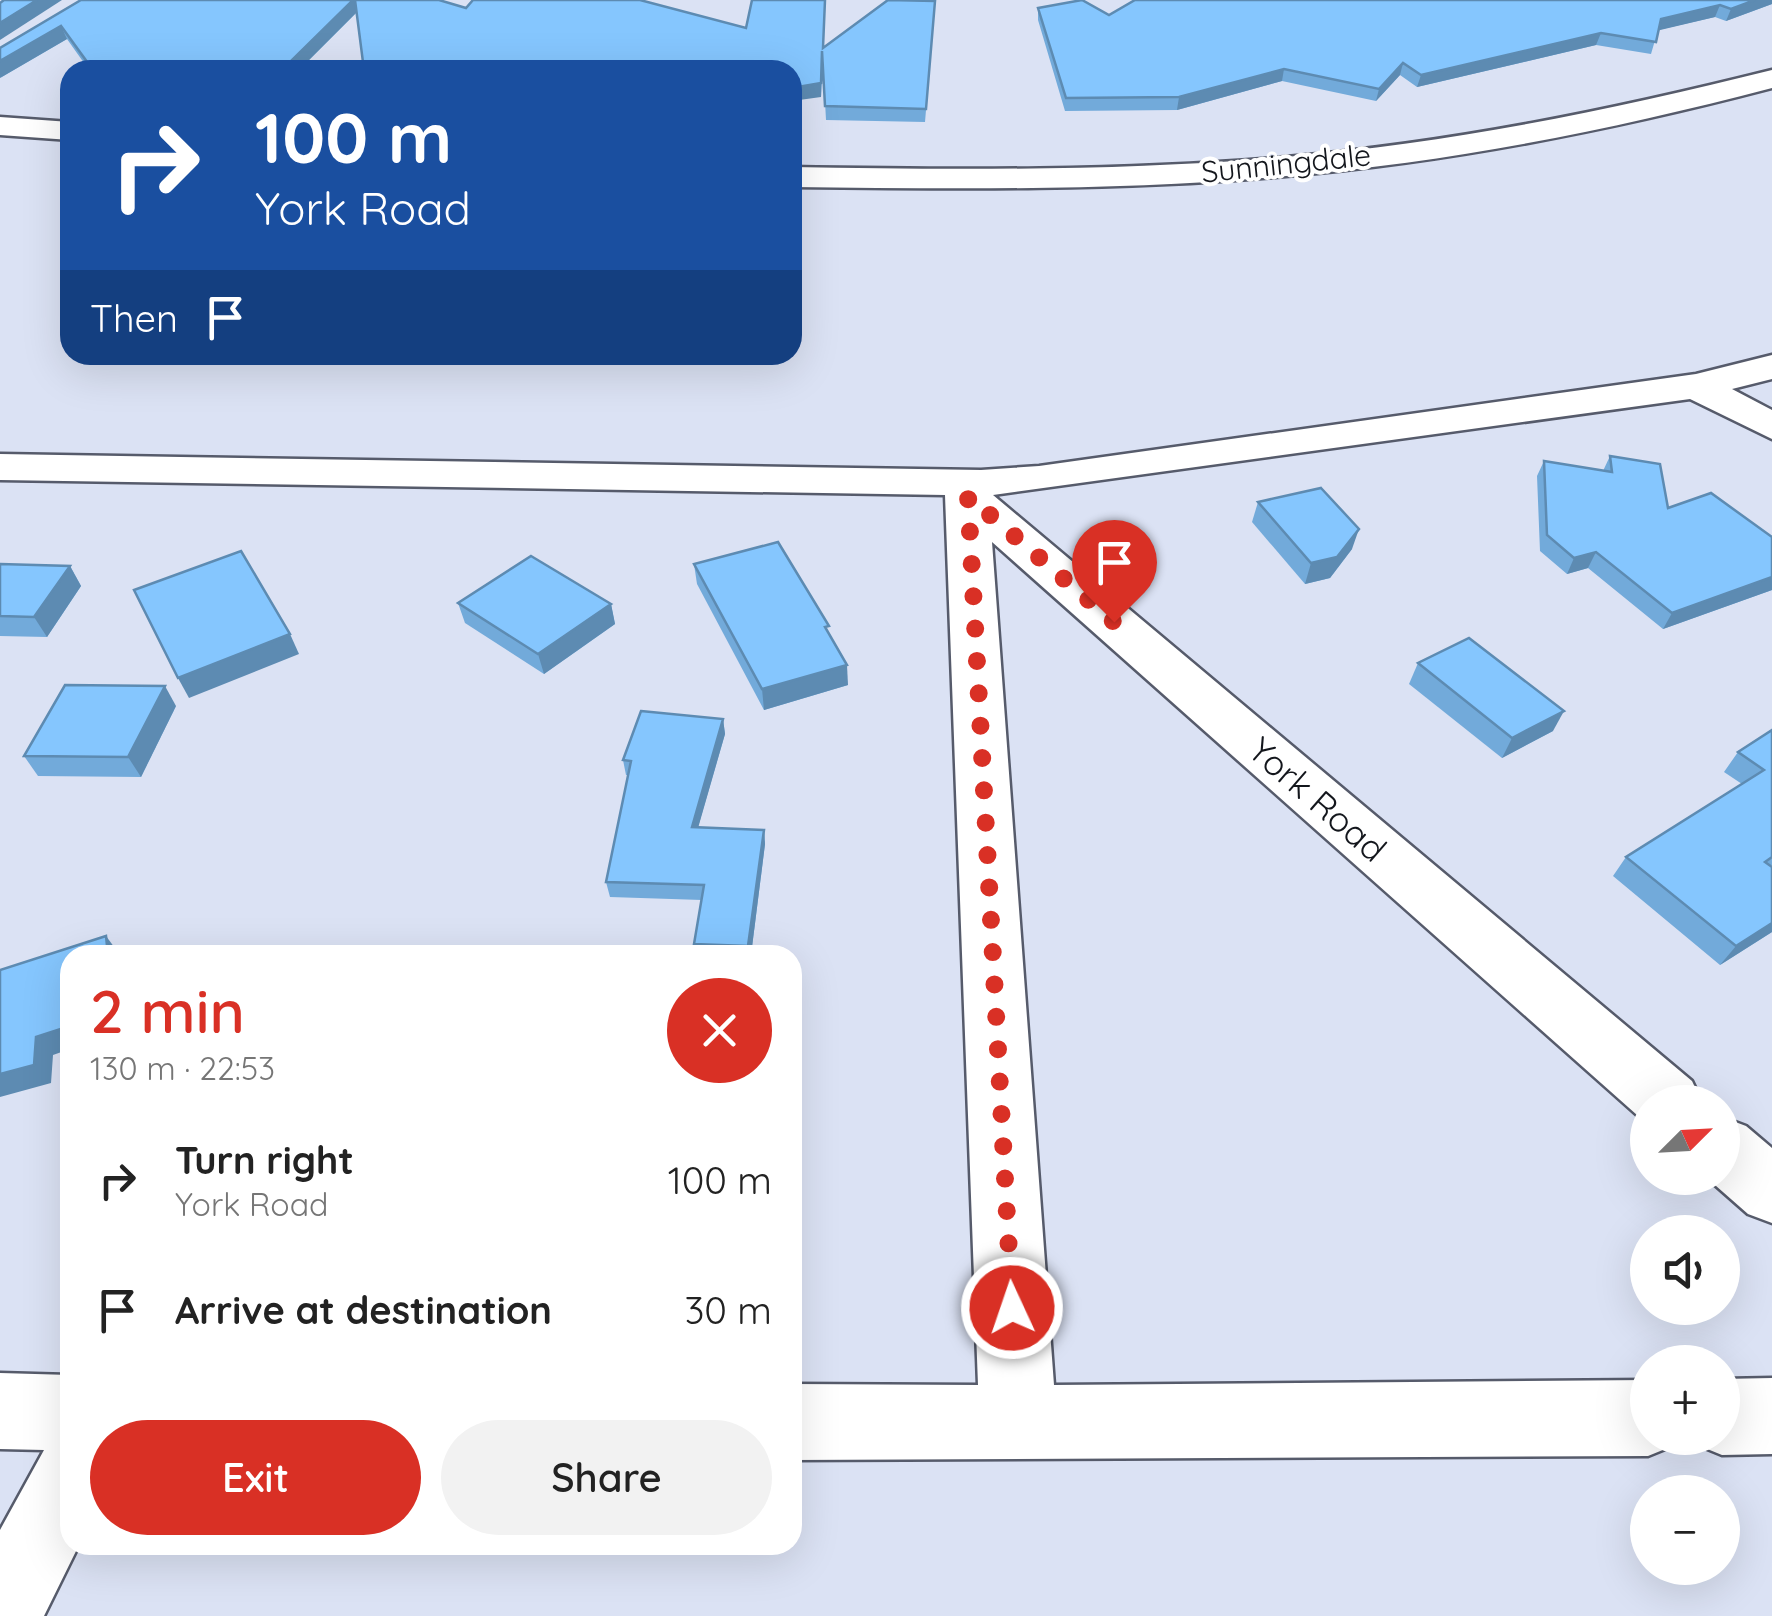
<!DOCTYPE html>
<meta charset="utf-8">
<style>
body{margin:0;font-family:Quicksand,sans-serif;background:#f2f2f2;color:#222;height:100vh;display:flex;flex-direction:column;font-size:38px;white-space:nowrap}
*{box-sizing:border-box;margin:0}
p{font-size:32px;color:#767676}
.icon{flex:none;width:55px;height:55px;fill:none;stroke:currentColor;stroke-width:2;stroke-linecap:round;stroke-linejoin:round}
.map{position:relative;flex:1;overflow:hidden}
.side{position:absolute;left:60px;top:945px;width:742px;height:610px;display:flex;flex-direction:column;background:#fff;border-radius:30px;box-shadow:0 10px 40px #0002}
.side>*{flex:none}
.banner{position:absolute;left:60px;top:60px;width:742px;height:305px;border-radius:30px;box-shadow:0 10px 40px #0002;background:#1a4fa0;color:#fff;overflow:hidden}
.needle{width:65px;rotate:66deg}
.buttons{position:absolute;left:1630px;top:1085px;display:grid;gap:20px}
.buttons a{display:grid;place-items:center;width:110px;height:110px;border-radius:50%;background:#fff;box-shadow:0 10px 40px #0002;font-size:50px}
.pin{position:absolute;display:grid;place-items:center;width:85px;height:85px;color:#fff;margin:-102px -42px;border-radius:50% 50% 50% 0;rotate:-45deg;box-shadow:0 0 10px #0007}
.pin .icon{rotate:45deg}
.me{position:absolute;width:110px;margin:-55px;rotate:357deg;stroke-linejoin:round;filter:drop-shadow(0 0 8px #0008)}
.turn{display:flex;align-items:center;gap:35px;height:210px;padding:0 30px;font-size:45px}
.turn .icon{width:130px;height:130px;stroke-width:2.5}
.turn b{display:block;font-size:70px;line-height:85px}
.then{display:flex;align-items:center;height:95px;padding:0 30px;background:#0003;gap:20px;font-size:38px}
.round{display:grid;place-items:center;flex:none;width:105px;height:105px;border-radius:52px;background:#f2f2f2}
.headline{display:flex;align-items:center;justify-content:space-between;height:170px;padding:0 30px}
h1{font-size:60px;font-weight:600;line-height:75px;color:#d93025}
.button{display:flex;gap:20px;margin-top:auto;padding:20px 30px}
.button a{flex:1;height:115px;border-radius:60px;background:#d93025;color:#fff;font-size:40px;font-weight:600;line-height:115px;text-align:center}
.button a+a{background:#f2f2f2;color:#222}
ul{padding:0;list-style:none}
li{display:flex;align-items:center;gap:30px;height:130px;padding:0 30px}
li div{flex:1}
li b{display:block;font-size:38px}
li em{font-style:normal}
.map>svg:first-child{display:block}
</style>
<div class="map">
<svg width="1772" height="1616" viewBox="0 0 1772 1616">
<rect width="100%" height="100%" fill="#dbe2f4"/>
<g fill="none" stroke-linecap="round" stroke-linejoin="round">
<g stroke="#565b6b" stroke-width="5">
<g id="street">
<path d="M 1772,70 L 1772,88 C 1612,130 1451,162 1286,176 C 1122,191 957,189 792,187 L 792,167 C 957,170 1122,171 1286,157 C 1451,143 1612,110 1772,70 Z"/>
<polygon points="0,117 70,122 70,140 0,135"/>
<polygon points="1772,355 1772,379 1732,389 1772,410 1772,439 1690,399 993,495 1692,1081 1702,1102 1648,1102 1646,1123 992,542 1054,1385 1648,1380 1648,1438 1678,1438 1675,1445 1648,1456 792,1460 792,1384 978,1385 945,495 0,480 0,454 981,470 1039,466 1696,374"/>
<polygon points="1722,1117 1746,1126 1772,1148 1772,1223 1748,1214 1707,1178 1722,1178"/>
<polygon points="0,1373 70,1375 70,1545 79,1545 44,1616 0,1616 0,1530 44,1450 0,1449"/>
<polygon points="1772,1378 1772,1454 1722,1455 1695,1444 1692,1438 1722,1438 1722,1379"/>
</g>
</g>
<use href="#street" fill="#fff" fill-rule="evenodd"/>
</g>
<g fill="#72aada">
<polygon points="81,0 466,8 824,47 934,14 925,122 826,120 823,64 821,97 792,70 356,13 299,70 89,70 67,39 0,78"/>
<polygon points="1772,0 1772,4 1726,21 1715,17 1658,30 1651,54 1596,45 1417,87 1400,75 1376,101 1282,81 1177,110 1065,111 1038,20 1038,8 1109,15"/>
<polygon points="1610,456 1668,508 1772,537 1772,590 1663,629 1588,568 1567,574 1540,551 1537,476 1544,461 1603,471"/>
<polygon points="1258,502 1352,549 1330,578 1305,584 1252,522"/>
<polygon points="0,564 70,566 81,586 47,637 0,636"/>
<polygon points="694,564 830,635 848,685 764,710 697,584"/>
<polygon points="458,603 611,604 615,624 544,674 465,623"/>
<polygon points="1418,663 1553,731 1502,758 1409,684"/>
<polygon points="176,706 141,777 38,776 24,756"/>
<polygon points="723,719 725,734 698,827 764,830 765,844 751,955 696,955 694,944 702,900 610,897 606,882 628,775 626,775 623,760"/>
<polygon points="1772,730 1772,865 1771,866 1772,932 1720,965 1613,876 1626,857 1742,784 1724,772 1738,752"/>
</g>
<g fill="#5d8bb2">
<polygon points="37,0 62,0 0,40 0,23"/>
<polygon points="353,0 355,0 358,11 299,70 282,70"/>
<polygon points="1755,0 1772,0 1772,4 1726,21 1731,9"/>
<polygon points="1720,5 1715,17 1656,31 1661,19"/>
<polygon points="61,26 67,39 0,78 0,61"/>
<polygon points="1601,33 1596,45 1417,87 1421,75"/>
<polygon points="822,51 821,97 792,101 792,88"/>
<polygon points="1403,63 1400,75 1376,101 1379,89"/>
<polygon points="1284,69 1282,81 1177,110 1179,97"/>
<polygon points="1359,529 1352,549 1330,578 1305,584 1311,563"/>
<polygon points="1596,552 1588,568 1567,574 1574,558"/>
<polygon points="70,566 81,586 47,637 34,617"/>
<polygon points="1772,577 1772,590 1663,629 1672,613"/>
<polygon points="611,604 615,624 544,674 538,654"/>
<polygon points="290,634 299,654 189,698 178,678"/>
<polygon points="847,665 848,685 764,710 762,689"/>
<polygon points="165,686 176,706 141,777 128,757"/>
<polygon points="1564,711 1553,731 1502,758 1512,738"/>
<polygon points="723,719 725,734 694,842 692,827"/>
<polygon points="764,830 765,844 751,955 749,955 748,946"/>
<polygon points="1772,923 1772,932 1720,965 1736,946"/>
<polygon points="106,936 120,955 108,955"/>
<polygon points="70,1026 70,1049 53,1055 51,1083 0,1097 0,1074 36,1037"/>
</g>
<g fill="#85c6fe" stroke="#5d8bb2" stroke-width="2.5">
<polygon points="4,0 37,0 0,23 0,3"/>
<polygon points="81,0 353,0 282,70 151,69 93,70 61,26 0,61 0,48"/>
<polygon points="355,0 439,0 466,8 473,0 640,0 746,28 752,0 825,0 823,48 888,0 935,1 926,109 825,106 822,51 821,83 792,88 792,70 364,70"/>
<polygon points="1082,0 1109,15 1135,0 1755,0 1731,9 1720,5 1661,19 1656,42 1601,33 1421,75 1403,63 1379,89 1284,69 1179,97 1066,98 1038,8"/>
<polygon points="1610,456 1660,464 1668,508 1711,493 1772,537 1772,577 1672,613 1596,552 1574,558 1547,535 1544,461 1612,472"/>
<polygon points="1321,488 1359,529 1337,557 1311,563 1258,502"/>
<polygon points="778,542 829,626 825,627 847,665 762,689 694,564"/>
<polygon points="241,551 290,634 178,678 134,590"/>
<polygon points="531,556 611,604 538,654 458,603"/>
<polygon points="0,564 70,566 34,617 0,616"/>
<polygon points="1469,638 1564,711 1512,738 1418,663"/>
<polygon points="65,685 165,686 128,757 24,756"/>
<polygon points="641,711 723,719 692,827 764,830 748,946 694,944 704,885 606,882 631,761 623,760"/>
<polygon points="1772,730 1772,857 1765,862 1772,867 1772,923 1736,946 1626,857 1764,770 1738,752"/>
<polygon points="106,936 108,955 70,955 70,1026 36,1037 34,1065 0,1074 0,970"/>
</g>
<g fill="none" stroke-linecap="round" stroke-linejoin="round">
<polyline stroke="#d93025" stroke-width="18" stroke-dasharray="0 32.4" points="1012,1308 968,496 1114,622"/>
</g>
<g text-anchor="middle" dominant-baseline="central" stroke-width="8" stroke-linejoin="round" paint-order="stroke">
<g font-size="30" fill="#13161c" stroke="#fff">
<text transform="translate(1286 163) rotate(-6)">Sunningdale</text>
</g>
<g font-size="35" fill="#13161c" stroke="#fff">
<text transform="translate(1318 799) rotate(41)">York Road</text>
</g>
</g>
</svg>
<div class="buttons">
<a><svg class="needle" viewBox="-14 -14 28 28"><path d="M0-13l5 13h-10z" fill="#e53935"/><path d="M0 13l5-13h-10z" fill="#767676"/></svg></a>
<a><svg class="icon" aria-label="sound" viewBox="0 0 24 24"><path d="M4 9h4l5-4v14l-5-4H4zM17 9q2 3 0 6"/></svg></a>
<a>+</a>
<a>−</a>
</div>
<div class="pin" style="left:1114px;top:622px;background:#d93025"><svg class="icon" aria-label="arrive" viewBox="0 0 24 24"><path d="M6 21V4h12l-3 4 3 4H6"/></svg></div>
<svg class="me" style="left:1012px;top:1308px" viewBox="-20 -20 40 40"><circle r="17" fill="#d93025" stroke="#fff" stroke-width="3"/><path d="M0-11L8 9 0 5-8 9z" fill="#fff"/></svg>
<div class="banner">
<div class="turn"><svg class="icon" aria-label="right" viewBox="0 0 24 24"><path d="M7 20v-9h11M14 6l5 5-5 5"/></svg><div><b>100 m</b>York Road</div></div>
<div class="then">Then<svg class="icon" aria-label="arrive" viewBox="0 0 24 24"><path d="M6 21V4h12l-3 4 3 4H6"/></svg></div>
</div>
<section class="side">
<div class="headline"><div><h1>2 min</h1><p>130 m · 22:53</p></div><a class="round" style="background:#d93025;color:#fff"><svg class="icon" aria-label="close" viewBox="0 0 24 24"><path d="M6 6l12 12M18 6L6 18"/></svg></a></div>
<ul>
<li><svg class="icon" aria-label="right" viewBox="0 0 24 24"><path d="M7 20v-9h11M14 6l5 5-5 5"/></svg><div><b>Turn right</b><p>York Road</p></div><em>100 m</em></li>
<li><svg class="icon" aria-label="arrive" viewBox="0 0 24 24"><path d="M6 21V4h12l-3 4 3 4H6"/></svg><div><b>Arrive at destination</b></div><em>30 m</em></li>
</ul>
<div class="button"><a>Exit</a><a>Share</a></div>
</section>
</div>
